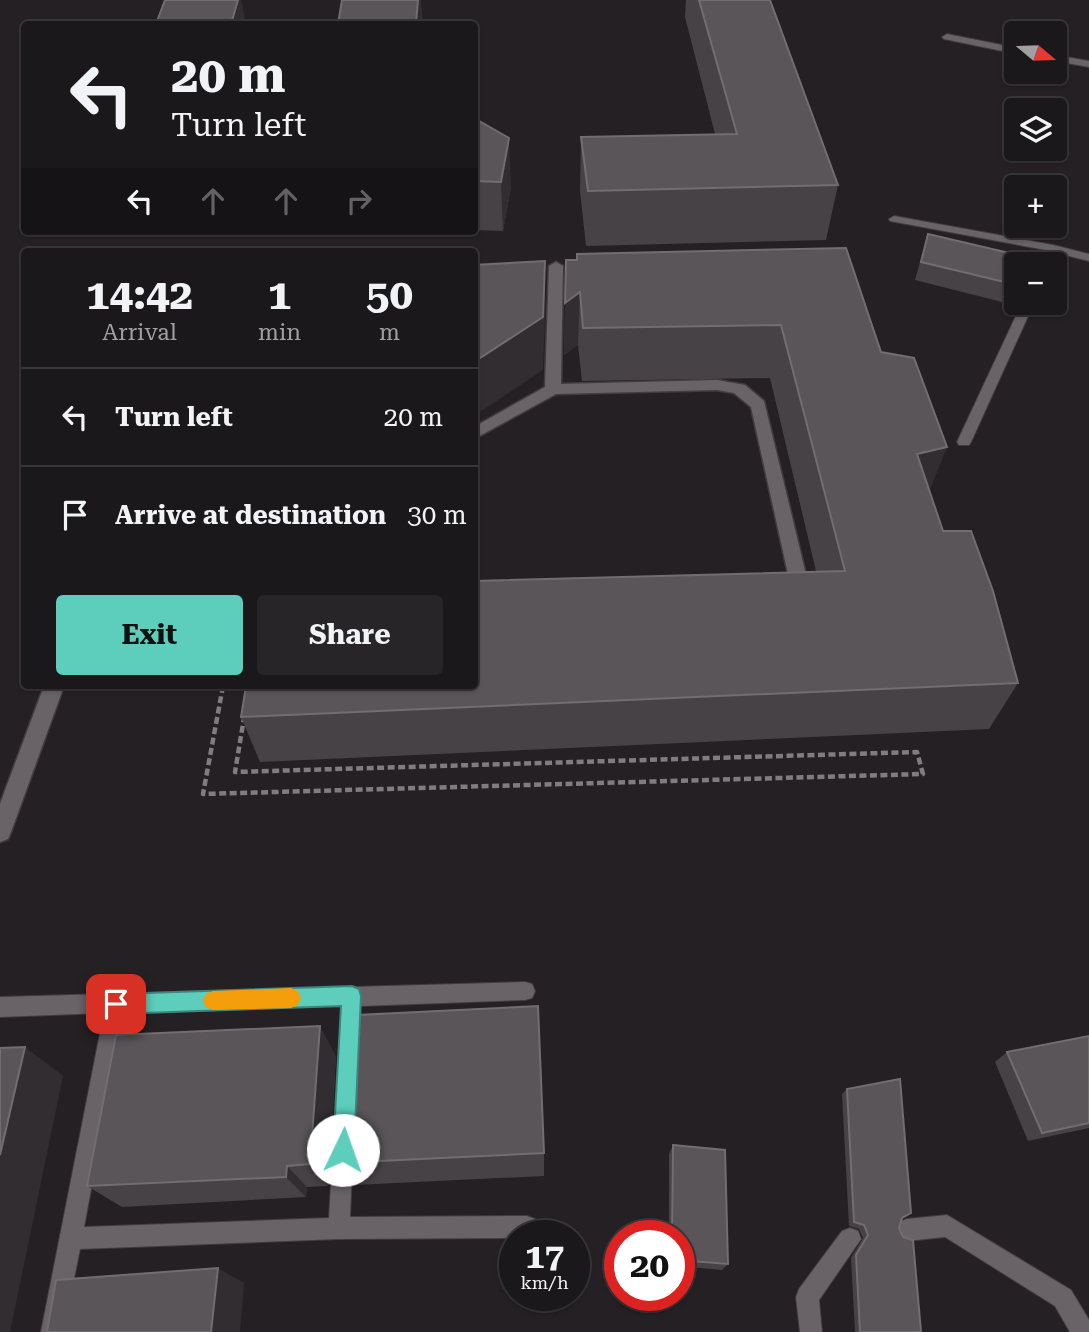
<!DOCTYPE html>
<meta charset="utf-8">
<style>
body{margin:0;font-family:"Roboto Serif",serif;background:#282528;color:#f1f3f6;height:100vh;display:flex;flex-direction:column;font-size:26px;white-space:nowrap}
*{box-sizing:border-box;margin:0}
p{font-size:23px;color:#a0a0a3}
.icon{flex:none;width:38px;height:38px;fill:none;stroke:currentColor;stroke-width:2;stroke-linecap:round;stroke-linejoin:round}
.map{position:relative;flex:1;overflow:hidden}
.sheet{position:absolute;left:21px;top:248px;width:457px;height:441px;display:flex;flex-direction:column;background:#1b181b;border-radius:7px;box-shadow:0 2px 5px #0004,0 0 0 2px #39373a}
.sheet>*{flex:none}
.top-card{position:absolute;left:21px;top:21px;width:457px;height:214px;border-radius:7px;box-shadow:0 2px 5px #0004,0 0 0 2px #39373a;background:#1b181b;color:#f1f3f6;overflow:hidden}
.needle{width:46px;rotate:109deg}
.fabs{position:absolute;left:1004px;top:21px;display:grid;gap:14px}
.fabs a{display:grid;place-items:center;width:63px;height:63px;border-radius:7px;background:#1b181b;box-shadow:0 2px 5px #0004,0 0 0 2px #39373a;font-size:35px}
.speed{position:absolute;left:499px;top:1220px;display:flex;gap:14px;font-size:35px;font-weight:700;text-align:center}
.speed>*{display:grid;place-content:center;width:91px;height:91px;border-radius:50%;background:#1b181b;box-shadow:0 2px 5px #0004,0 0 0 2px #39373a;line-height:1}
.speed small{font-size:18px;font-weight:400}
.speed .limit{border:10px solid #d22;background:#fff;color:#111}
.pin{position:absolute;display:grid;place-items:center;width:60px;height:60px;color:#fff;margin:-30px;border-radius:14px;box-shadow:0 4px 10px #0006}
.me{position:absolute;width:77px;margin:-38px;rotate:3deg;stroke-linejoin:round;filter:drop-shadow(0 0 5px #0008)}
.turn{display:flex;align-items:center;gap:24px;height:147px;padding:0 35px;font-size:32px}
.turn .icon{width:91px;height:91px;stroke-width:2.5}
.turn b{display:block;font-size:49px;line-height:60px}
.lanes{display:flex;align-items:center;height:66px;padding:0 35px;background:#0003;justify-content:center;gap:35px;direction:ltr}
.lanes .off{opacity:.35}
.eta{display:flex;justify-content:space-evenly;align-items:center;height:119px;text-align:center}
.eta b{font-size:42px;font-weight:700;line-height:49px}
.primary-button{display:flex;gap:14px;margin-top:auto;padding:14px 35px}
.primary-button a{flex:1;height:80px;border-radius:7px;background:#5ccebb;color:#111;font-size:28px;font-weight:700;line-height:80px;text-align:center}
.primary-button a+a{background:#282528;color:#f1f3f6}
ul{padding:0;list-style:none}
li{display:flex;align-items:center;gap:21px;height:98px;padding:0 35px;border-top:2px solid #39373a}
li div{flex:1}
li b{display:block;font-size:26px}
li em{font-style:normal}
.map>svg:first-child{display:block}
</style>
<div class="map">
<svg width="1089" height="1332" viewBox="0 0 1089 1332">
<rect width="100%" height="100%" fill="#242024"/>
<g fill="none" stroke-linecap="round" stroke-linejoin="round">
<g stroke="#403c3f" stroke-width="2">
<g id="service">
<polygon points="947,34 1017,48 1017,54 944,39 942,37"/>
<polygon points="1055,55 1089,61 1089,67 1055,61"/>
<polygon points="894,216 1053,245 1089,254 1089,261 1057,253 1052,264 1040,264 1046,250 890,221 889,219"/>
<polygon points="1022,303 1034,303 971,442 969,445 959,445 957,442"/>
<polygon points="525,982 532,984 535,991 532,998 525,1000 361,1006 359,1046 356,1053 349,1056 342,1053 339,1046 342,1006 124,1013 84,1227 329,1218 333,1149 336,1142 343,1139 350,1142 353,1149 350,1217 527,1216 535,1219 538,1227 535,1235 514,1236 514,1238 339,1239 80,1249 63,1332 41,1332 104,1013 0,1017 0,997"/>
<polygon points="947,1215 1071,1290 1089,1320 1089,1332 1070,1332 1055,1306 945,1237 907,1241 899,1238 896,1230 899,1222 907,1219"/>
<polygon points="850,1228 858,1231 861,1239 819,1300 822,1332 800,1332 796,1297 799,1289 842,1231"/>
</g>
</g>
<g stroke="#403c3f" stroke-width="3">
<polygon id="minor" points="556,262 563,266 561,384 717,380 745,385 764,401 808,583 798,602 786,602 783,597 790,583 751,407 734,393 717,390 556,394 474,439 474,427 545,387 549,266"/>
</g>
<g stroke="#403c3f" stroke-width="3">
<polygon id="secondary" points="44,686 64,686 11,832 8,839 0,842 0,804"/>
</g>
<polyline stroke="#807c7f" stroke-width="4.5" stroke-dasharray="7 3.5" stroke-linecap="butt" points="223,686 203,794 923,774 917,752 235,772 244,718"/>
<use href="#service" fill="#696368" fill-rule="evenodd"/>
<use href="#minor" fill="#696368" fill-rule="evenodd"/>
<use href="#secondary" fill="#696368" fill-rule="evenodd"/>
</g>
<g fill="#474246">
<polygon points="686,0 770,0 838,185 826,240 586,246 580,191 581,137 715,134 685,17"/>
<polygon points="474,118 511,187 503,231 474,230"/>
<polygon points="928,234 1017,264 1017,303 1019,303 1018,306 915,280"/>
<polygon points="577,254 881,352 947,447 929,490 943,531 1018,683 989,729 260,762 241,717 816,571 770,378 582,381 578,345 564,355 566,260 576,260"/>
<polygon points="1089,1036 1089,1128 1028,1141 995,1062 1007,1052"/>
<polygon points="336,1056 328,1186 307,1187 306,1197 122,1207 87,1186"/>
<polygon points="847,1089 902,1219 899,1228 921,1332 855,1332 851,1258 863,1238 859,1229 849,1226 842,1094"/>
<polygon points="673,1145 728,1264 722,1270 679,1266 679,1236 669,1236 669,1154"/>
<polygon points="544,1153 544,1176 354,1185 338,1163"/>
</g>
<g fill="#312d31">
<polygon points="238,0 241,0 246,24 231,24"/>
<polygon points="418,0 421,0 423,24 416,24"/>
<polygon points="509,138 511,187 503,231 501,182"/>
<polygon points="545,261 545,314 543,370 474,416 474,362"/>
<polygon points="580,292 578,345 564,355 565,303"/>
<polygon points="947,447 926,499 917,454"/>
<polygon points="320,1026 336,1056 328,1186 310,1164"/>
<polygon points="25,1047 63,1076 10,1332 0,1332 0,1155"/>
<polygon points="287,1166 307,1187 306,1197 286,1177"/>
<polygon points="218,1268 244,1283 240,1332 211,1332"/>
</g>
<g fill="#595558" stroke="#726d70" stroke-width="2">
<polygon points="165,0 238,0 231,24 156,24"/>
<polygon points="342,0 418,0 416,24 338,24"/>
<polygon points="699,0 770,0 838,185 588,191 581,137 737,134"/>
<polygon points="474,118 509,138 501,182 474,181"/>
<polygon points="928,234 1035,259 1033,264 1017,264 1017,285 921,262"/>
<polygon points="846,248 881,352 914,358 947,447 917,454 943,531 971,531 993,591 1018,683 241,717 246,686 474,686 474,581 845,571 781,325 583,328 580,292 565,303 566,260 577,260 577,254"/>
<polygon points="545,261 543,317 474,362 474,265"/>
<polygon points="538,1006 544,1153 338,1163 347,1024 357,1024 357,1015"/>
<polygon points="320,1026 310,1164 287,1166 286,1177 87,1186 116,1035"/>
<polygon points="1089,1036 1089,1123 1042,1133 1007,1052"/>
<polygon points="25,1047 0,1155 0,1048"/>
<polygon points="900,1079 911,1213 902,1218 899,1228 903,1237 913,1240 921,1332 860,1332 856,1255 868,1235 864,1225 854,1222 847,1089"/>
<polygon points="673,1145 725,1150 728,1264 679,1260 679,1236 672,1236"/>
<polygon points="218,1268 211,1332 47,1332 56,1280"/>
</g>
<polygon fill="#5ccebb" stroke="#3c867a" stroke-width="2" points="352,986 359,989 361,996 354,1150 351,1158 343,1161 336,1158 333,1150 341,1006 116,1014 109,1011 106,1004 109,997 116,994"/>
<polygon fill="#f59e0b" points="291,988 298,991 301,998 298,1005 291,1008 213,1010 206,1007 203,1001 206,994 213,991"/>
</svg>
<div class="fabs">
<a><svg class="needle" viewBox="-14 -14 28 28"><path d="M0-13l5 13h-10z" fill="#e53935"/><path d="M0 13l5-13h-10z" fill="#a0a0a3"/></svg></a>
<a><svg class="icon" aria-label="layers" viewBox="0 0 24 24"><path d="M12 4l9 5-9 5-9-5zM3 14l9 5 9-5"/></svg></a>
<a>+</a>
<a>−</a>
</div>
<div class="speed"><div>17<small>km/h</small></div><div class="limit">20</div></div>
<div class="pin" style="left:116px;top:1004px;background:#d93025"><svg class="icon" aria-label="arrive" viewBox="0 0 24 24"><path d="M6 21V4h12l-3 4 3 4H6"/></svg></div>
<svg class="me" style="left:343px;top:1150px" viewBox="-20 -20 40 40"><circle r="19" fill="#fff"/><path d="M0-13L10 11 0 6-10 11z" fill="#5ccebb"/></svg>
<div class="top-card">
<div class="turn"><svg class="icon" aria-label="left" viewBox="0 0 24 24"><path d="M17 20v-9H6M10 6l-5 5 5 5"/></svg><div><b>20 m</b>Turn left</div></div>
<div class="lanes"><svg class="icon" aria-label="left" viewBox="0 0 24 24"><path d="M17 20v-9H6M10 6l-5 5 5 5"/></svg><svg class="icon off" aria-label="ahead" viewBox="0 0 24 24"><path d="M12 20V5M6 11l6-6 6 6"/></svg><svg class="icon off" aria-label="ahead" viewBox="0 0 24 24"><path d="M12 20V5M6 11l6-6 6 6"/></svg><svg class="icon off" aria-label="right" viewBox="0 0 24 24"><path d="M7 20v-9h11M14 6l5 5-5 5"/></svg></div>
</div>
<section class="sheet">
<div class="eta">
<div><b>14:42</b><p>Arrival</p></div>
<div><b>1</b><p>min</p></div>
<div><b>50</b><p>m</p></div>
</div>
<ul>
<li><svg class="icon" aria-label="left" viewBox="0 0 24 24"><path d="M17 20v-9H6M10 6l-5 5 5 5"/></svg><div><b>Turn left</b></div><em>20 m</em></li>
<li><svg class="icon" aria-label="arrive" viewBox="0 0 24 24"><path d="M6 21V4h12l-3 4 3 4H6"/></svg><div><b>Arrive at destination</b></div><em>30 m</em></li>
</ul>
<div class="primary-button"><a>Exit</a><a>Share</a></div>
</section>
</div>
